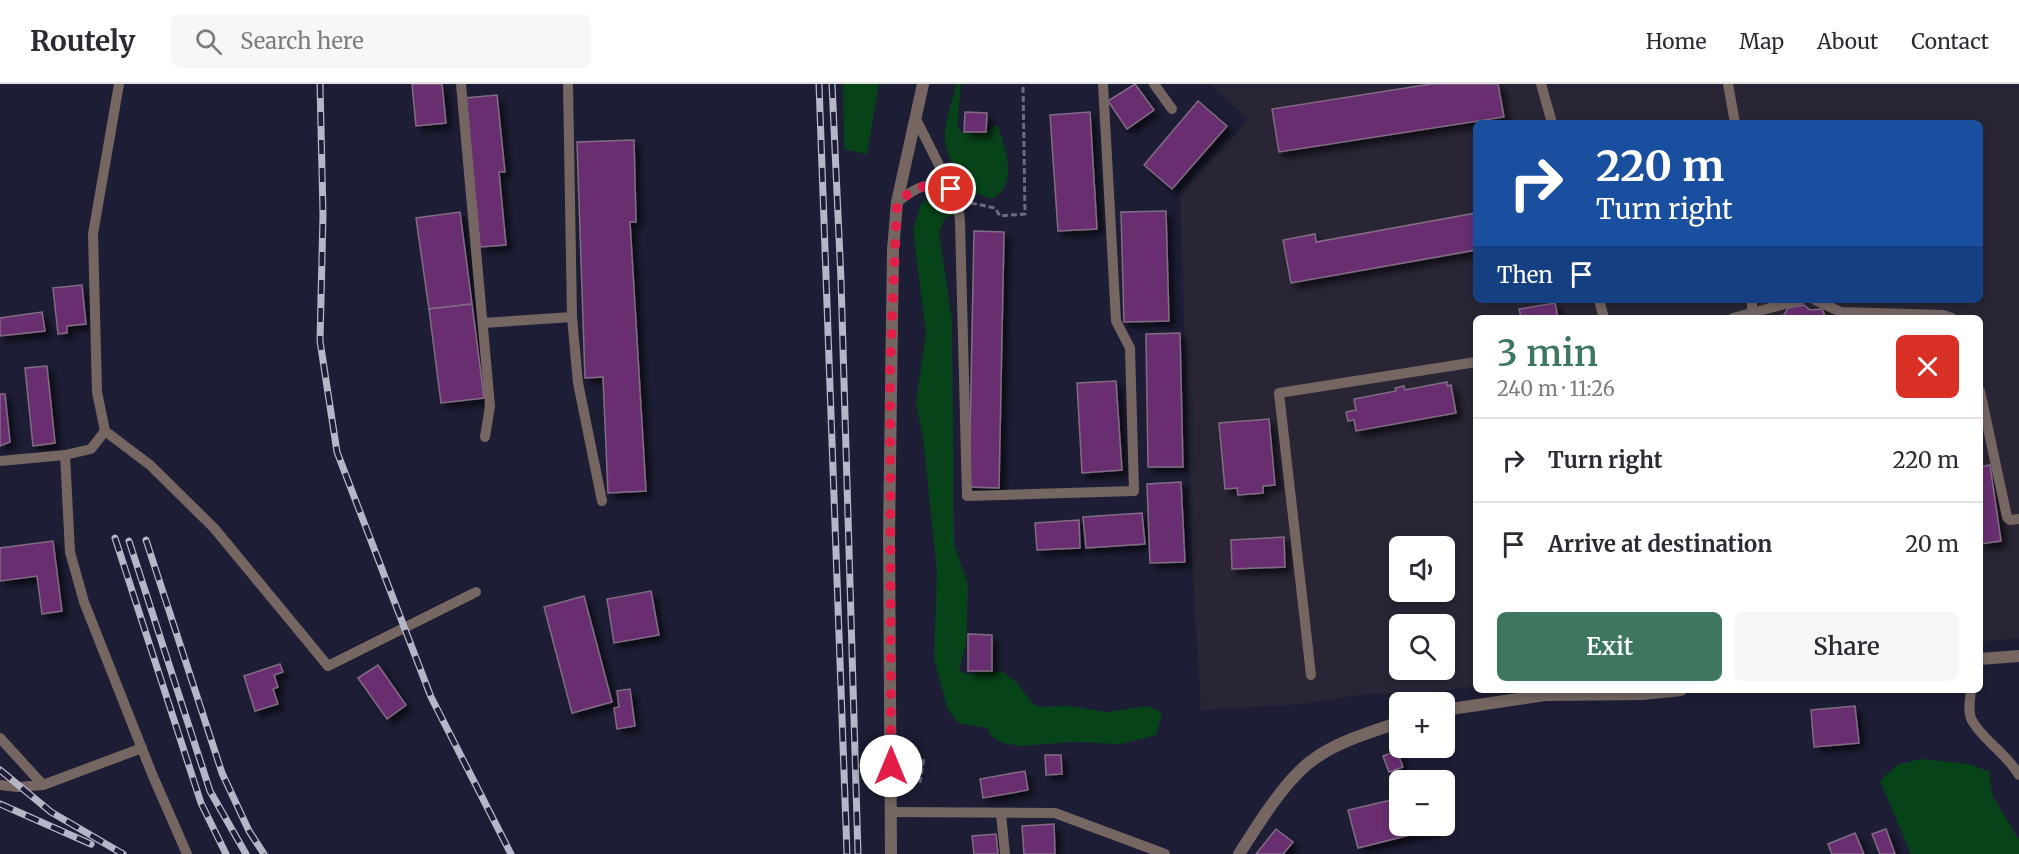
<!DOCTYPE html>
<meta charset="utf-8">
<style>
body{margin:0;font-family:Merriweather,serif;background:#f7f7f7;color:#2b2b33;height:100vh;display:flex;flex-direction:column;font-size:22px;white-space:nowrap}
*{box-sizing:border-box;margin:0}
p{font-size:20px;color:#7c7c81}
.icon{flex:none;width:33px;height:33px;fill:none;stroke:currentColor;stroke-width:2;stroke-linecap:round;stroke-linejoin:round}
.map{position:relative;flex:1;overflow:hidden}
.details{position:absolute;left:1473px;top:231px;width:510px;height:378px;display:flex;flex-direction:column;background:#fff;border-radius:9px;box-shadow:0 3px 9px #0003}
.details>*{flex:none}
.top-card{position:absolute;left:1473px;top:36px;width:510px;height:183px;border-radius:9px;box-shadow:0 3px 9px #0003;background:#1a4fa0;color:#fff;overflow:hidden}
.controls{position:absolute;left:1389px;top:452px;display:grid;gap:12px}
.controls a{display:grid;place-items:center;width:66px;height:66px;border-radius:9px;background:#fff;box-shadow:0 3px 9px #0003;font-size:30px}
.pin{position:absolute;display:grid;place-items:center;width:51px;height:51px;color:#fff;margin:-26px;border:3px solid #fff;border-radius:50%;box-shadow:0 2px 6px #0007}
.me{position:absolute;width:66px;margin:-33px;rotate:0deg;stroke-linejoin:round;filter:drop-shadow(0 0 4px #0008)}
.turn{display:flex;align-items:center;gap:21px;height:126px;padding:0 24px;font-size:27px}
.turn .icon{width:78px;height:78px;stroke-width:2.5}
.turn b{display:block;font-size:42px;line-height:51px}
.then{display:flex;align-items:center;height:57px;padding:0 24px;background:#0003;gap:12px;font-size:22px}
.round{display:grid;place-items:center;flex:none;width:63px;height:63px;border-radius:9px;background:#f7f7f7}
.head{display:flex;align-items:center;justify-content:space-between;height:102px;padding:0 24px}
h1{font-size:36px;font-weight:600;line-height:45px;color:#3d7760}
.button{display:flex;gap:12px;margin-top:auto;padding:12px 24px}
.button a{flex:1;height:69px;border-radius:9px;background:#3d7760;color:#fff;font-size:24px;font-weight:600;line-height:69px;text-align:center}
.button a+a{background:#f7f7f7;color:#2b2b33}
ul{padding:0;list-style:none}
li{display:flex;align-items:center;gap:18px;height:84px;padding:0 24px;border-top:2px solid #e1e1e2}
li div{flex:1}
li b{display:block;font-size:22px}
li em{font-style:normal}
header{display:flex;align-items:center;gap:36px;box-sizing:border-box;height:84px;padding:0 30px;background:#fff;border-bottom:2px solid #e1e1e2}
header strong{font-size:28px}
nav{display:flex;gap:33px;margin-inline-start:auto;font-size:21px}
.search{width:420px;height:54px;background:#f7f7f7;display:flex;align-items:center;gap:15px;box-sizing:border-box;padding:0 21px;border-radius:9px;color:#7c7c81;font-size:22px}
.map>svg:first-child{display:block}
</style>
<header>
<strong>Routely</strong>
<div class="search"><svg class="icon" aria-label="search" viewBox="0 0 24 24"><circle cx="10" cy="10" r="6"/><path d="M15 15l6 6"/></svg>Search here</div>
<nav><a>Home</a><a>Map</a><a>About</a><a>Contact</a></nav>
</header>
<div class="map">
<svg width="2019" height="770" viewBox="0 0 2019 770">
<defs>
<filter id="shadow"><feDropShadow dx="5.5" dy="5.5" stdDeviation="3" flood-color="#0009"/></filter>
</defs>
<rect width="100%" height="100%" fill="#1d1e35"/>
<path fill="#292535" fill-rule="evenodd" d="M 1210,0 L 2019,0 L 2019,554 L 1980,558 L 1980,234 L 1476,234 L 1476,602 L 1432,608 L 1364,610 L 1303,620 L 1201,626 L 1192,475 L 1180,108 L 1249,36 ZM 1476,39 L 1980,39 L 1980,216 L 1476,216 ZM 1400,462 L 1444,462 L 1444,507 L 1400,507 ZM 1400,540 L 1444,540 L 1444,585 L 1400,585 Z"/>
<g fill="#064319">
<polygon points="843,0 879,0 867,70 844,65"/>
<path d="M 956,0 L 961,0 L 957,43 L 963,49 L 981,50 L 997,41 C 1005,63 1020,102 991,115 L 960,102 C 957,85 949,76 946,62 C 941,42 953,19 956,0 Z"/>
<polygon points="946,109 958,123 955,131 946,133 939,148 952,236 954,460 968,501 966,560 959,586 966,590 1002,587 1016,598 1033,620 1041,623 1069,622 1106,628 1149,622 1162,630 1156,651 1121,660 1074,658 1020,662 1003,659 991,652 987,644 959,639 948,626 934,575 937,487 923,353 916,319 926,249 913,146 921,120 928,114"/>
<polygon points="1921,675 1968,680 1989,687 1992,711 2019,756 2019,770 1911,770 1880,697 1897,681"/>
</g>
<g fill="#672e6f" stroke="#826c84" stroke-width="1.5" filter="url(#shadow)">
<polygon points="412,0 442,0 446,39 416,42"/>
<polygon points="1135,0 1154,26 1127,45 1108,17"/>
<polygon points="1431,0 1498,0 1504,33 1279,68 1272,25"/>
<polygon points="497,11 505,88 499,88 506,161 480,163 465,14"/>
<polygon points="1198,17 1227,42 1172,105 1144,81"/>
<polygon points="965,28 987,29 986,48 964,48"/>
<polygon points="1090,28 1097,145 1058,147 1050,31"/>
<polygon points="634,56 636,138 630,138 646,407 608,409 603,293 585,294 577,58"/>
<polygon points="1166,127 1169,237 1124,238 1121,128"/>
<polygon points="460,128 472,220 429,225 416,134"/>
<polygon points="1476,129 1476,166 1291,199 1283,156 1315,150 1316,158"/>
<polygon points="974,147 1004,148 999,404 969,403"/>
<polygon points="82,201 86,240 67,242 67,249 58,250 53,204"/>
<polygon points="1555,219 1558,234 1521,234 1519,225"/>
<polygon points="472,220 484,314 441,319 429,225"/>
<polygon points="1804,221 1810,226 1822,225 1826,234 1768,234 1784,231 1788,224"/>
<polygon points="42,228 45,247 0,252 0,234"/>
<polygon points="1180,249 1183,383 1148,383 1146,250"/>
<polygon points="47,282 55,359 33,362 25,284"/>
<polygon points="1116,297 1122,386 1082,389 1077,299"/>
<polygon points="1447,298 1447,302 1451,301 1456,329 1356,347 1354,336 1348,337 1346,328 1356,326 1354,315 1396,307 1395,304 1404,302 1405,306"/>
<polygon points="0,310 5,310 10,358 0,362"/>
<polygon points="1269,335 1275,401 1263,402 1263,409 1238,411 1237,404 1225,405 1219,339"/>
<polygon points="1990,381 2001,457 1980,460 1980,383"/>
<polygon points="1181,398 1185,478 1150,479 1147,400"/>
<polygon points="1142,429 1145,460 1086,464 1083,433"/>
<polygon points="1079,436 1080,464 1037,466 1035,439"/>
<polygon points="1284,453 1285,483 1232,485 1231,456"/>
<polygon points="53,457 62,527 42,530 37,492 0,497 0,464"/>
<polygon points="651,507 659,551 614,559 607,515"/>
<polygon points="584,512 612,618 572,629 544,523"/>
<polygon points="968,550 992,551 992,587 968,587"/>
<polygon points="280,580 283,588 274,591 278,603 273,605 278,620 255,627 244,592"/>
<polygon points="378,581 406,621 387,635 358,594"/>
<polygon points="630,605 635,642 617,645 614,624 619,623 617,607"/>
<polygon points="1855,622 1859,659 1814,663 1811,626"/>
<polygon points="1397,667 1403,683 1389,688 1383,672"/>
<polygon points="1045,671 1061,671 1062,690 1046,691"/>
<polygon points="1025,687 1028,706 983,714 980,695"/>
<polygon points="1400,714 1400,741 1433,741 1434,745 1358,764 1348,726"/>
<polygon points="1054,740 1055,770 1024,770 1022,742"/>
<polygon points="1276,745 1293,758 1283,770 1256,770"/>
<polygon points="1886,745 1895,770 1880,770 1872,750"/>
<polygon points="1855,749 1864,770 1832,770 1828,760"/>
<polygon points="996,750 998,770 974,770 972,752"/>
</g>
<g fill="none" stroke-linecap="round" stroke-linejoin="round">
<g stroke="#6a6c80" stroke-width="3" stroke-dasharray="6 3" stroke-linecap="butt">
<polyline points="931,119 941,118"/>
<polyline points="971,119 995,124 1000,132 1025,130 1023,0"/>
<polyline points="920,699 924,673"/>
</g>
<g stroke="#756662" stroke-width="10">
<polyline points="119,0 93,150 97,308 105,347 91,365 65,371 70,468 84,518 152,690 187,770"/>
<polyline points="461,0 490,322 485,353"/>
<polyline points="568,0 572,233 578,299 602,417"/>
<polyline points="1154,0 1172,25"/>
<polyline points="1541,0 1552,39"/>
<polyline points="1728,0 1735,39"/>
<polyline points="951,105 958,116 960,138 967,412 1134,407 1130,264 1116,237 1103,0"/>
<path d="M 897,118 C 919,102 924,98 951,105 L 915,33"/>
<polyline points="1599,216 1604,234"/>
<polyline points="1752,216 1752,229"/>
<polyline points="1815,216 1841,228 1943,231 1952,234"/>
<polyline points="1733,234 1800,216"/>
<polyline points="483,239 572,233"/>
<polyline points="1980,307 2007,433 2010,436 2019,435"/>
<polyline points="105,347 150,381 214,444 328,582 476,508"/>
<polyline points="0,377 65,371"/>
<polyline points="1311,591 1279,309 1476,278"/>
<path d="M 1971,606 C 1970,616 1967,630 1973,638 C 1985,658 2007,670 2019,691"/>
<polyline points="0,654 43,701 142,664"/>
<polyline points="0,701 18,703 43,701"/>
<polyline points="891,728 1055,729 1165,770"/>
<polyline points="1001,730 1005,770"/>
</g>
<g stroke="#756662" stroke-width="12">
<polyline points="1980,575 2019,572"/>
<polyline points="1444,626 1545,611 1642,610 1681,606"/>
<path d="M 1239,770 C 1258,741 1285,695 1314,675 C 1339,657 1371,648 1400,638"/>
</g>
<polyline stroke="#756662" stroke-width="12" points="891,770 889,453 893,166 897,118 923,0"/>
<g stroke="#b5b7c8" stroke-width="7">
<g id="rail">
<polyline points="320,0 323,131 320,257 337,368 431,613 511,770"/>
<polyline points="819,0 847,770"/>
<polyline points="832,0 841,196 858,770"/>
<polyline points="115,454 201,719 226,770"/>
<polyline points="146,456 222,689 249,747 264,770"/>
<polyline points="129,457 210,707 246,770"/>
<polyline points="0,686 51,728 123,770"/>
<polyline points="0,720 91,760"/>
</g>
</g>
<use href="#rail" stroke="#1d1e35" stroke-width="4.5" stroke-dasharray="14" stroke-linecap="butt"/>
</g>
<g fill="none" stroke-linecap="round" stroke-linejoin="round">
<path stroke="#e11d48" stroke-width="10" stroke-dasharray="0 18" d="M 891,682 L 890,285 L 897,118 C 919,102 925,98 951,105"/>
</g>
</svg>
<div class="controls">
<a><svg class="icon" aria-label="sound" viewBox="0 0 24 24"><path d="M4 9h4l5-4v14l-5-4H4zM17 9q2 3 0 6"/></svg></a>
<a><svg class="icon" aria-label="search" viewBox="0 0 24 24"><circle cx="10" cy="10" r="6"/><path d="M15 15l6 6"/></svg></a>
<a>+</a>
<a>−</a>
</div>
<div class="pin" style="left:951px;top:105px;background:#d93025"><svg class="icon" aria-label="arrive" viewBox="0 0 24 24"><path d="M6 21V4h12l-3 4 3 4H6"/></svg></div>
<svg class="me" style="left:891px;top:682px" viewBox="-20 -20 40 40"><circle r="19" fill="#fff"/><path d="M0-13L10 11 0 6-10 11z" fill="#e11d48"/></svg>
<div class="top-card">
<div class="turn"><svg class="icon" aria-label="right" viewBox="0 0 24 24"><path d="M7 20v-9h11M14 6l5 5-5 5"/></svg><div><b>220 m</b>Turn right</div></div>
<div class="then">Then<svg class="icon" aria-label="arrive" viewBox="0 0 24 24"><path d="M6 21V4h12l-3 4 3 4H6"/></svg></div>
</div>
<section class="details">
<div class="head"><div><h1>3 min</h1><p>240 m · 11:26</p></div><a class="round" style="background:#d93025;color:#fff"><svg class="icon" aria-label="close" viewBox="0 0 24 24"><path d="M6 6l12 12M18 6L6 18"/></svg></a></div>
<ul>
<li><svg class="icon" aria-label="right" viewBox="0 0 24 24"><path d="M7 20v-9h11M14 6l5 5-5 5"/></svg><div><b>Turn right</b></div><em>220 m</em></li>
<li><svg class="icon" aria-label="arrive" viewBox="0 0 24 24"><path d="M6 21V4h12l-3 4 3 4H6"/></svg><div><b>Arrive at destination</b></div><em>20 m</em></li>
</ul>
<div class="button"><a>Exit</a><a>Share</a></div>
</section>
</div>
